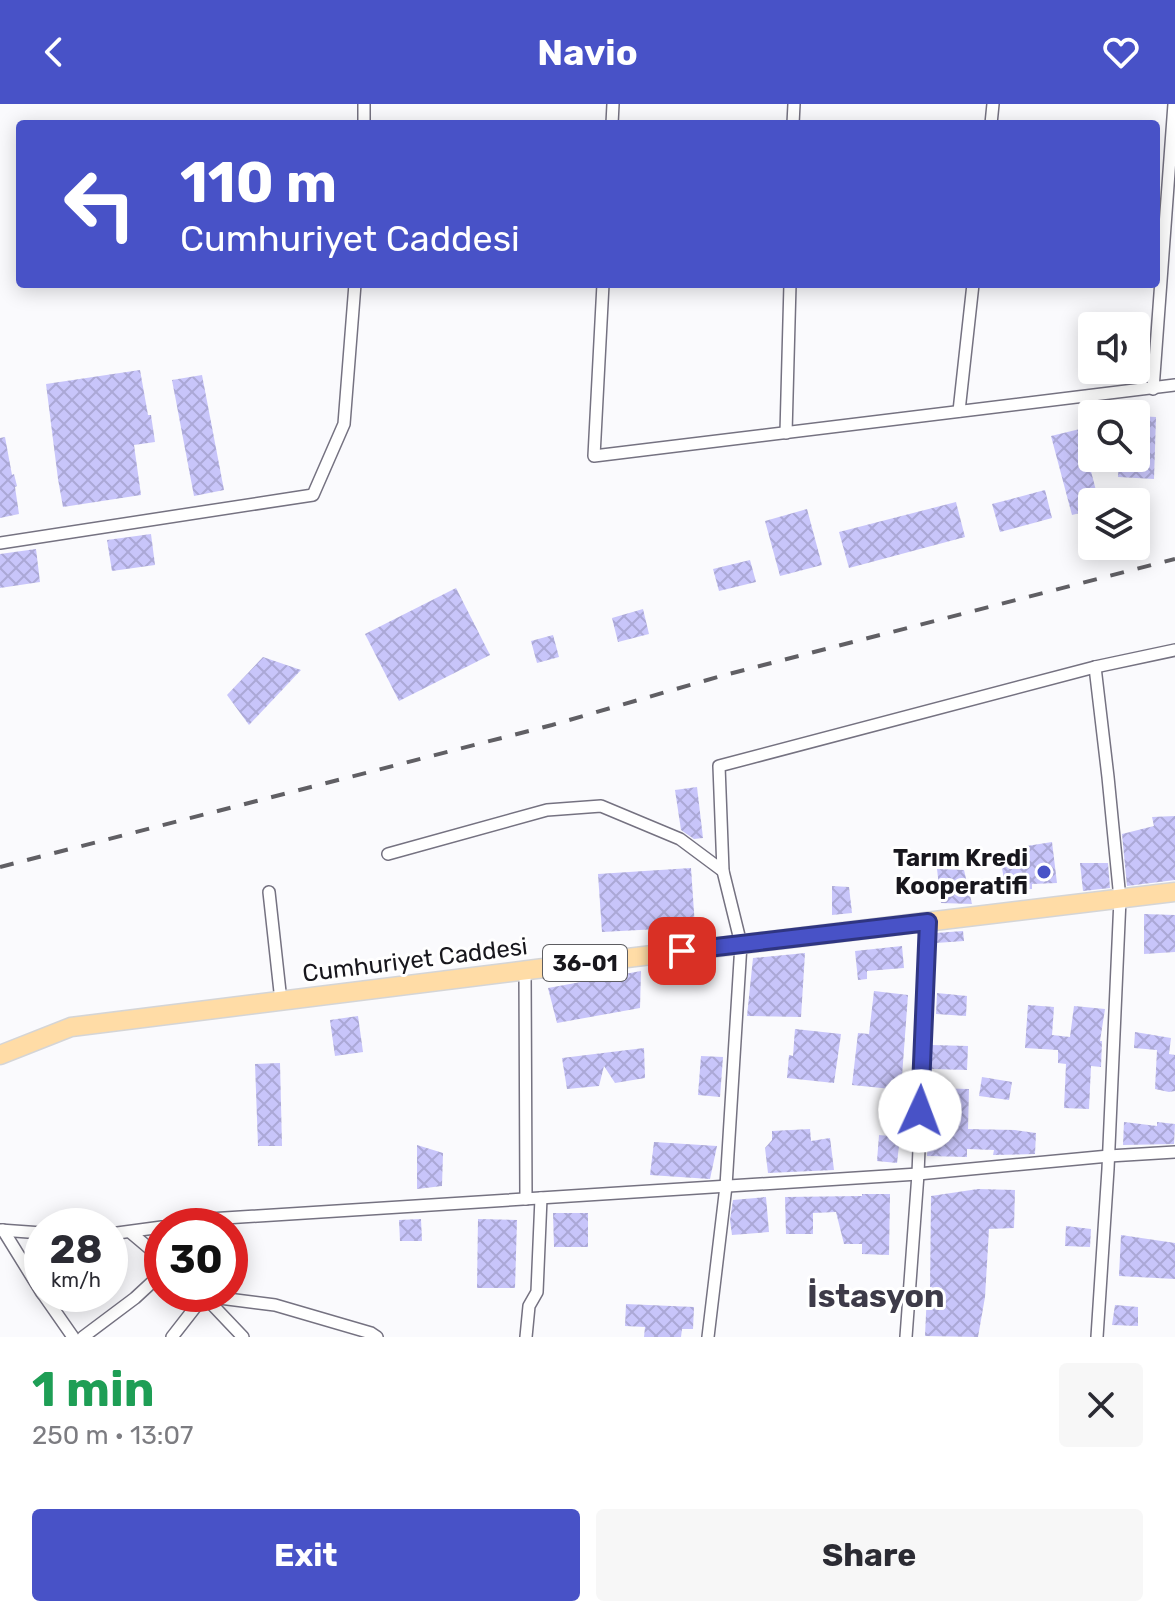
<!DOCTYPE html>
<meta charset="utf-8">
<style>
body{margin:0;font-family:Rubik,sans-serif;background:#f7f7f7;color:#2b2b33;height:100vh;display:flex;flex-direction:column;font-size:30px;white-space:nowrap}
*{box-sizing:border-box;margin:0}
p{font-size:26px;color:#7c7c81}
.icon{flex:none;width:44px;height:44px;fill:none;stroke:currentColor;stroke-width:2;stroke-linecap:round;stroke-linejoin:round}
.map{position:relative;height:1233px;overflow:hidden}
.drawer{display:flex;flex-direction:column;background:#fff;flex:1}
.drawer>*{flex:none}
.hud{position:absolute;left:16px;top:16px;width:1144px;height:168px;border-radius:8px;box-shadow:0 4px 20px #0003;background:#4852c7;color:#fff;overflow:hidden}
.controls{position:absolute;left:1078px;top:208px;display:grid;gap:16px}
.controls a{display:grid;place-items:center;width:72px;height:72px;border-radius:8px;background:#fff;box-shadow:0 4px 20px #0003;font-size:40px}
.speed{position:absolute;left:24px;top:1104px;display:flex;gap:16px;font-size:40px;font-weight:700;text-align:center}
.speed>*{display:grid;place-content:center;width:104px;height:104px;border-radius:50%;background:#fff;box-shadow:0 4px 20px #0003;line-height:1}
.speed small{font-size:20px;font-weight:400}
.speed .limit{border:12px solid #d22;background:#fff;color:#111}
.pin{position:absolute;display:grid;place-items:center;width:68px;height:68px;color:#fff;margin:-34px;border-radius:16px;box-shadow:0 4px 12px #0006}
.me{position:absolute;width:88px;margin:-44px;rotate:2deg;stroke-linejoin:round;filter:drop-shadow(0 0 6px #0008)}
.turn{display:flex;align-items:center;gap:28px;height:168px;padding:0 32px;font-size:36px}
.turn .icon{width:104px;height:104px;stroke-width:2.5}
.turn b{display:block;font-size:56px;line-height:68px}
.round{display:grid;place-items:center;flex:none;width:84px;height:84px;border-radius:8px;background:#f7f7f7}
.headline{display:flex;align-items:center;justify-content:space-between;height:136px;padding:0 32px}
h1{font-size:48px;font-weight:700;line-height:60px;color:#1e9e55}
.button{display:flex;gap:16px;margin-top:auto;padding:16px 32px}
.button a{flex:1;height:92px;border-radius:8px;background:#4852c7;color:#fff;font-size:32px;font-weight:700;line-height:92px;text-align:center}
.button a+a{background:#f7f7f7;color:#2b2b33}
header{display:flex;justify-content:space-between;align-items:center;height:104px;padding:0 32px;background:#4852c7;color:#fff;font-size:36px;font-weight:700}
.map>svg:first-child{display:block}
</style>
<header><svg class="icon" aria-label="back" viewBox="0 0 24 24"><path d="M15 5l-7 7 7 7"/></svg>Navio<svg class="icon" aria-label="heart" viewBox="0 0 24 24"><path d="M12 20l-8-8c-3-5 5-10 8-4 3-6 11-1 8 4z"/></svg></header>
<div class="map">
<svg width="1175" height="1233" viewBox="0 0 1175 1233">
<defs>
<pattern id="building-cross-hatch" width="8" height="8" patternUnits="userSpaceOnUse" patternTransform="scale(2)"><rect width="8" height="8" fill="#c8c5fa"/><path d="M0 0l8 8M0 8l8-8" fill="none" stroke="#aba8d6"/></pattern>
</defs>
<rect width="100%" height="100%" fill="#fafafd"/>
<g fill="url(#building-cross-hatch)">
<polygon points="140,266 148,311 151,311 155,338 134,341 141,391 63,403 58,375 46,280"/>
<polygon points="202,271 224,386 194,392 172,276"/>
<polygon points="1136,312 1156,313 1154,375 1118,373 1119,354 1136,354"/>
<polygon points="1080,325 1099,398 1092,398 1092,406 1072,411 1051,332"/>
<polygon points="5,333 12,371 14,370 17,382 15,383 19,410 0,414 0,334"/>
<polygon points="1045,386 1052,414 1000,428 992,400"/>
<polygon points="956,398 965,433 849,464 839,428"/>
<polygon points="807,405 822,461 780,472 765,417"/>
<polygon points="151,430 155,461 112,467 107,436"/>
<polygon points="36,445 40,478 0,484 0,450"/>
<polygon points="750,456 756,478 719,487 713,465"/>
<polygon points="456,484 490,551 399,597 365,530"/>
<polygon points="643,505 649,530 618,538 612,514"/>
<polygon points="553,531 559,553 537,559 531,537"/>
<polygon points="263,553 301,566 249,621 227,591"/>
<polygon points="697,683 703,734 694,735 681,726 675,686"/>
<polygon points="1175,712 1175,776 1127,782 1122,730 1154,722 1152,713"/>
<polygon points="1052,738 1057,779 1032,780 1032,785 1006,786 1001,759 1030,756 1027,742"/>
<polygon points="1080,759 1108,759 1110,784 1083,787"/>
<polygon points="691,764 695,823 602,828 598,770"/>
<polygon points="937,765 964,766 972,800 941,799"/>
<polygon points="832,782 849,783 852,809 832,811"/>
<polygon points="1144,810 1175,811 1175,848 1144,850"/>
<polygon points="963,827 964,837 936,839 936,829"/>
<polygon points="902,842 904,864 867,867 867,875 858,876 855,847"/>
<polygon points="805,849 801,913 747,912 753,854"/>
<polygon points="641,867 640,904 557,919 548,884"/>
<polygon points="874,887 908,891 901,986 852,981 858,929 869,930"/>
<polygon points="937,889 967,892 966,912 936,910"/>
<polygon points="1028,901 1054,903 1052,931 1070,933 1074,902 1105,905 1100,937 1102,937 1101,963 1091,962 1089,1005 1064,1004 1066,960 1058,959 1058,946 1025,944"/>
<polygon points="358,912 363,948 335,952 330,916"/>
<polygon points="795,925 841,930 834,979 787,974 789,951 793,952"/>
<polygon points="1135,928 1171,934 1169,950 1175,951 1175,987 1169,988 1155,985 1157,946 1134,944"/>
<polygon points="932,941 968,942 967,966 931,965"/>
<polygon points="644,944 645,974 615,979 604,962 599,982 567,985 562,954"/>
<polygon points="701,952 723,953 720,993 698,991"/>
<polygon points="280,959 282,1042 258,1042 255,960"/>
<polygon points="982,973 1012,978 1009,996 979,992"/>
<polygon points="930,984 969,985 968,1025 1015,1026 1036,1029 1035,1050 993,1051 994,1046 967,1045 967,1053 927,1052"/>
<polygon points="1124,1018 1157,1022 1157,1018 1175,1020 1174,1040 1123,1041"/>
<polygon points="810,1025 811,1037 830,1034 834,1066 768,1069 765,1044 772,1036 772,1027"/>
<polygon points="879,1031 900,1033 897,1059 877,1057"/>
<polygon points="654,1038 717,1042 710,1075 650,1071"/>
<polygon points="417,1041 443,1049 442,1082 417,1085"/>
<polygon points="978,1085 1015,1086 1014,1124 989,1125 985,1193 978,1233 925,1232 927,1188 930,1188 931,1092"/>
<polygon points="862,1090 890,1090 889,1151 862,1150 862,1140 844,1140 836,1108 813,1109 813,1130 786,1130 785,1093 862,1092"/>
<polygon points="766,1093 769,1128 732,1131 730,1116 733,1096"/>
<polygon points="553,1109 588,1109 588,1143 554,1143"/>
<polygon points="421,1115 422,1137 400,1137 399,1116"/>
<polygon points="478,1115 517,1116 515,1184 477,1184"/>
<polygon points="1066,1122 1091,1125 1090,1143 1065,1142"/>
<polygon points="1121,1131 1175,1139 1175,1175 1119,1172"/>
<polygon points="626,1200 694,1203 693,1225 682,1225 681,1233 644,1233 645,1223 625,1222"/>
<polygon points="1115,1201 1138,1203 1138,1222 1112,1221"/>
</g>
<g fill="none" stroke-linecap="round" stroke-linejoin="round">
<g stroke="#757281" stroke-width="14">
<g id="minor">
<polyline points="364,0 364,20"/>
<polyline points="612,20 613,0"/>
<polyline points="793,20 794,0"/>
<polyline points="991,20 993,0"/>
<polyline points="603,180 594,352 1175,281"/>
<polyline points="1153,285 1174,0"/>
<polyline points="959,307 973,180"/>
<polyline points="786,329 790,180"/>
<polyline points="0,439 313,391 344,320 355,180"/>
<polyline points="1095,563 1108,673 1120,795 1108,1065 1097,1233"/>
<polyline points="388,750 547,706 601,702 680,735 723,767"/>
<polyline points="269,788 281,897"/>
<polyline points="525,866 526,1095"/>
<polyline points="169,1122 209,1115 918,1070 1109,1052 1175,1048"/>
<polyline points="0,1126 42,1129"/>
<polyline points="3,1126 42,1189"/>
<polyline points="130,1128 162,1155"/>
<polyline points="110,1130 162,1123"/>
<polyline points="43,1190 73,1233"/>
<polyline points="202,1190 204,1192 275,1201 371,1229 377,1233"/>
<polyline points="83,1233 135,1194 162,1169"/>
<polyline points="172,1233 204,1192 243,1233"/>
<polyline points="526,1233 529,1202 537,1188 541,1094"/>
<polyline points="708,1233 726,1082 741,840 723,767 719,662 1095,563 1175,546"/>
<polyline points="906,1233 918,1070 928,818"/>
</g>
</g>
<g stroke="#d5d5d6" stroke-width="21">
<polyline id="primary" points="0,951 71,923 536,865 1175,788"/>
</g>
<use href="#minor" stroke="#fff" stroke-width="11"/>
<use href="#primary" stroke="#ffdca6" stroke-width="18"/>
<polyline stroke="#605f64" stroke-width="4" stroke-dasharray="14 14" stroke-linecap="butt" points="0,763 552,621 721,572 1175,455"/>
</g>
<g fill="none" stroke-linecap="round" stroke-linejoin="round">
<g stroke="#2f3581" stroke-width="20">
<polyline id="route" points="682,847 928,818 920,1007"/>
</g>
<use href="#route" stroke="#4852c7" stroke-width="14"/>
</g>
<circle fill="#4852c7" stroke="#fff" stroke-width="3" cx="1044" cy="768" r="8"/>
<g text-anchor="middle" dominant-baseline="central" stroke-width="6" stroke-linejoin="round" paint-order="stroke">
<rect fill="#fff" stroke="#5d5d61" stroke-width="2" x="543" y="841" width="84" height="36" rx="6"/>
<g font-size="22" font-weight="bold" fill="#18171d">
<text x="585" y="859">36-01</text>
</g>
<g font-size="24" font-weight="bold" fill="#18171d" stroke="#fff" text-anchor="end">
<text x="1028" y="754">Tarım Kredi<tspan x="1028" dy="28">Kooperatifi</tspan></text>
</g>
<g font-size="24" fill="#18171d" stroke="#fff">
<text transform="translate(415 856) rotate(-7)">Cumhuriyet Caddesi</text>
</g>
<g font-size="32" font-weight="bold" fill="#3e3b49" stroke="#fff">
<text x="876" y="1192">İstasyon</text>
</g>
</g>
</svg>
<div class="controls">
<a><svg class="icon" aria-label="sound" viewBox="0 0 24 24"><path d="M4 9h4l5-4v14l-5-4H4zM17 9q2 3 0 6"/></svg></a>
<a><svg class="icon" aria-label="search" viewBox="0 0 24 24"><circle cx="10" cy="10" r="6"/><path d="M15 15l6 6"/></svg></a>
<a><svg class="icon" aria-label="layers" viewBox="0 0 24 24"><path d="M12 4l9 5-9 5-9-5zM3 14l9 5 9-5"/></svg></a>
</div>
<div class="speed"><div>28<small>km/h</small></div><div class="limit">30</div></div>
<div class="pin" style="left:682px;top:847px;background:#d93025"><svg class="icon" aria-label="arrive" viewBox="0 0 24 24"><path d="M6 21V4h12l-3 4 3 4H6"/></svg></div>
<svg class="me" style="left:920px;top:1007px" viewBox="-20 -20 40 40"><circle r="19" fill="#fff"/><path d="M0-13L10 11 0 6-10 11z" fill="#4852c7"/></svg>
<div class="hud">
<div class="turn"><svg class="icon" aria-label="left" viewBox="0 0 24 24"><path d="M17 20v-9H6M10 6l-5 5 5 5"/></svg><div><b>110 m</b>Cumhuriyet Caddesi</div></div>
</div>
</div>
<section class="drawer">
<div class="headline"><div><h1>1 min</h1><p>250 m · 13:07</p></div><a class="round"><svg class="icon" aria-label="close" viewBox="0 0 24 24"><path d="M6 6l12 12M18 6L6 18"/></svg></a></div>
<div class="button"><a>Exit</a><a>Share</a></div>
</section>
